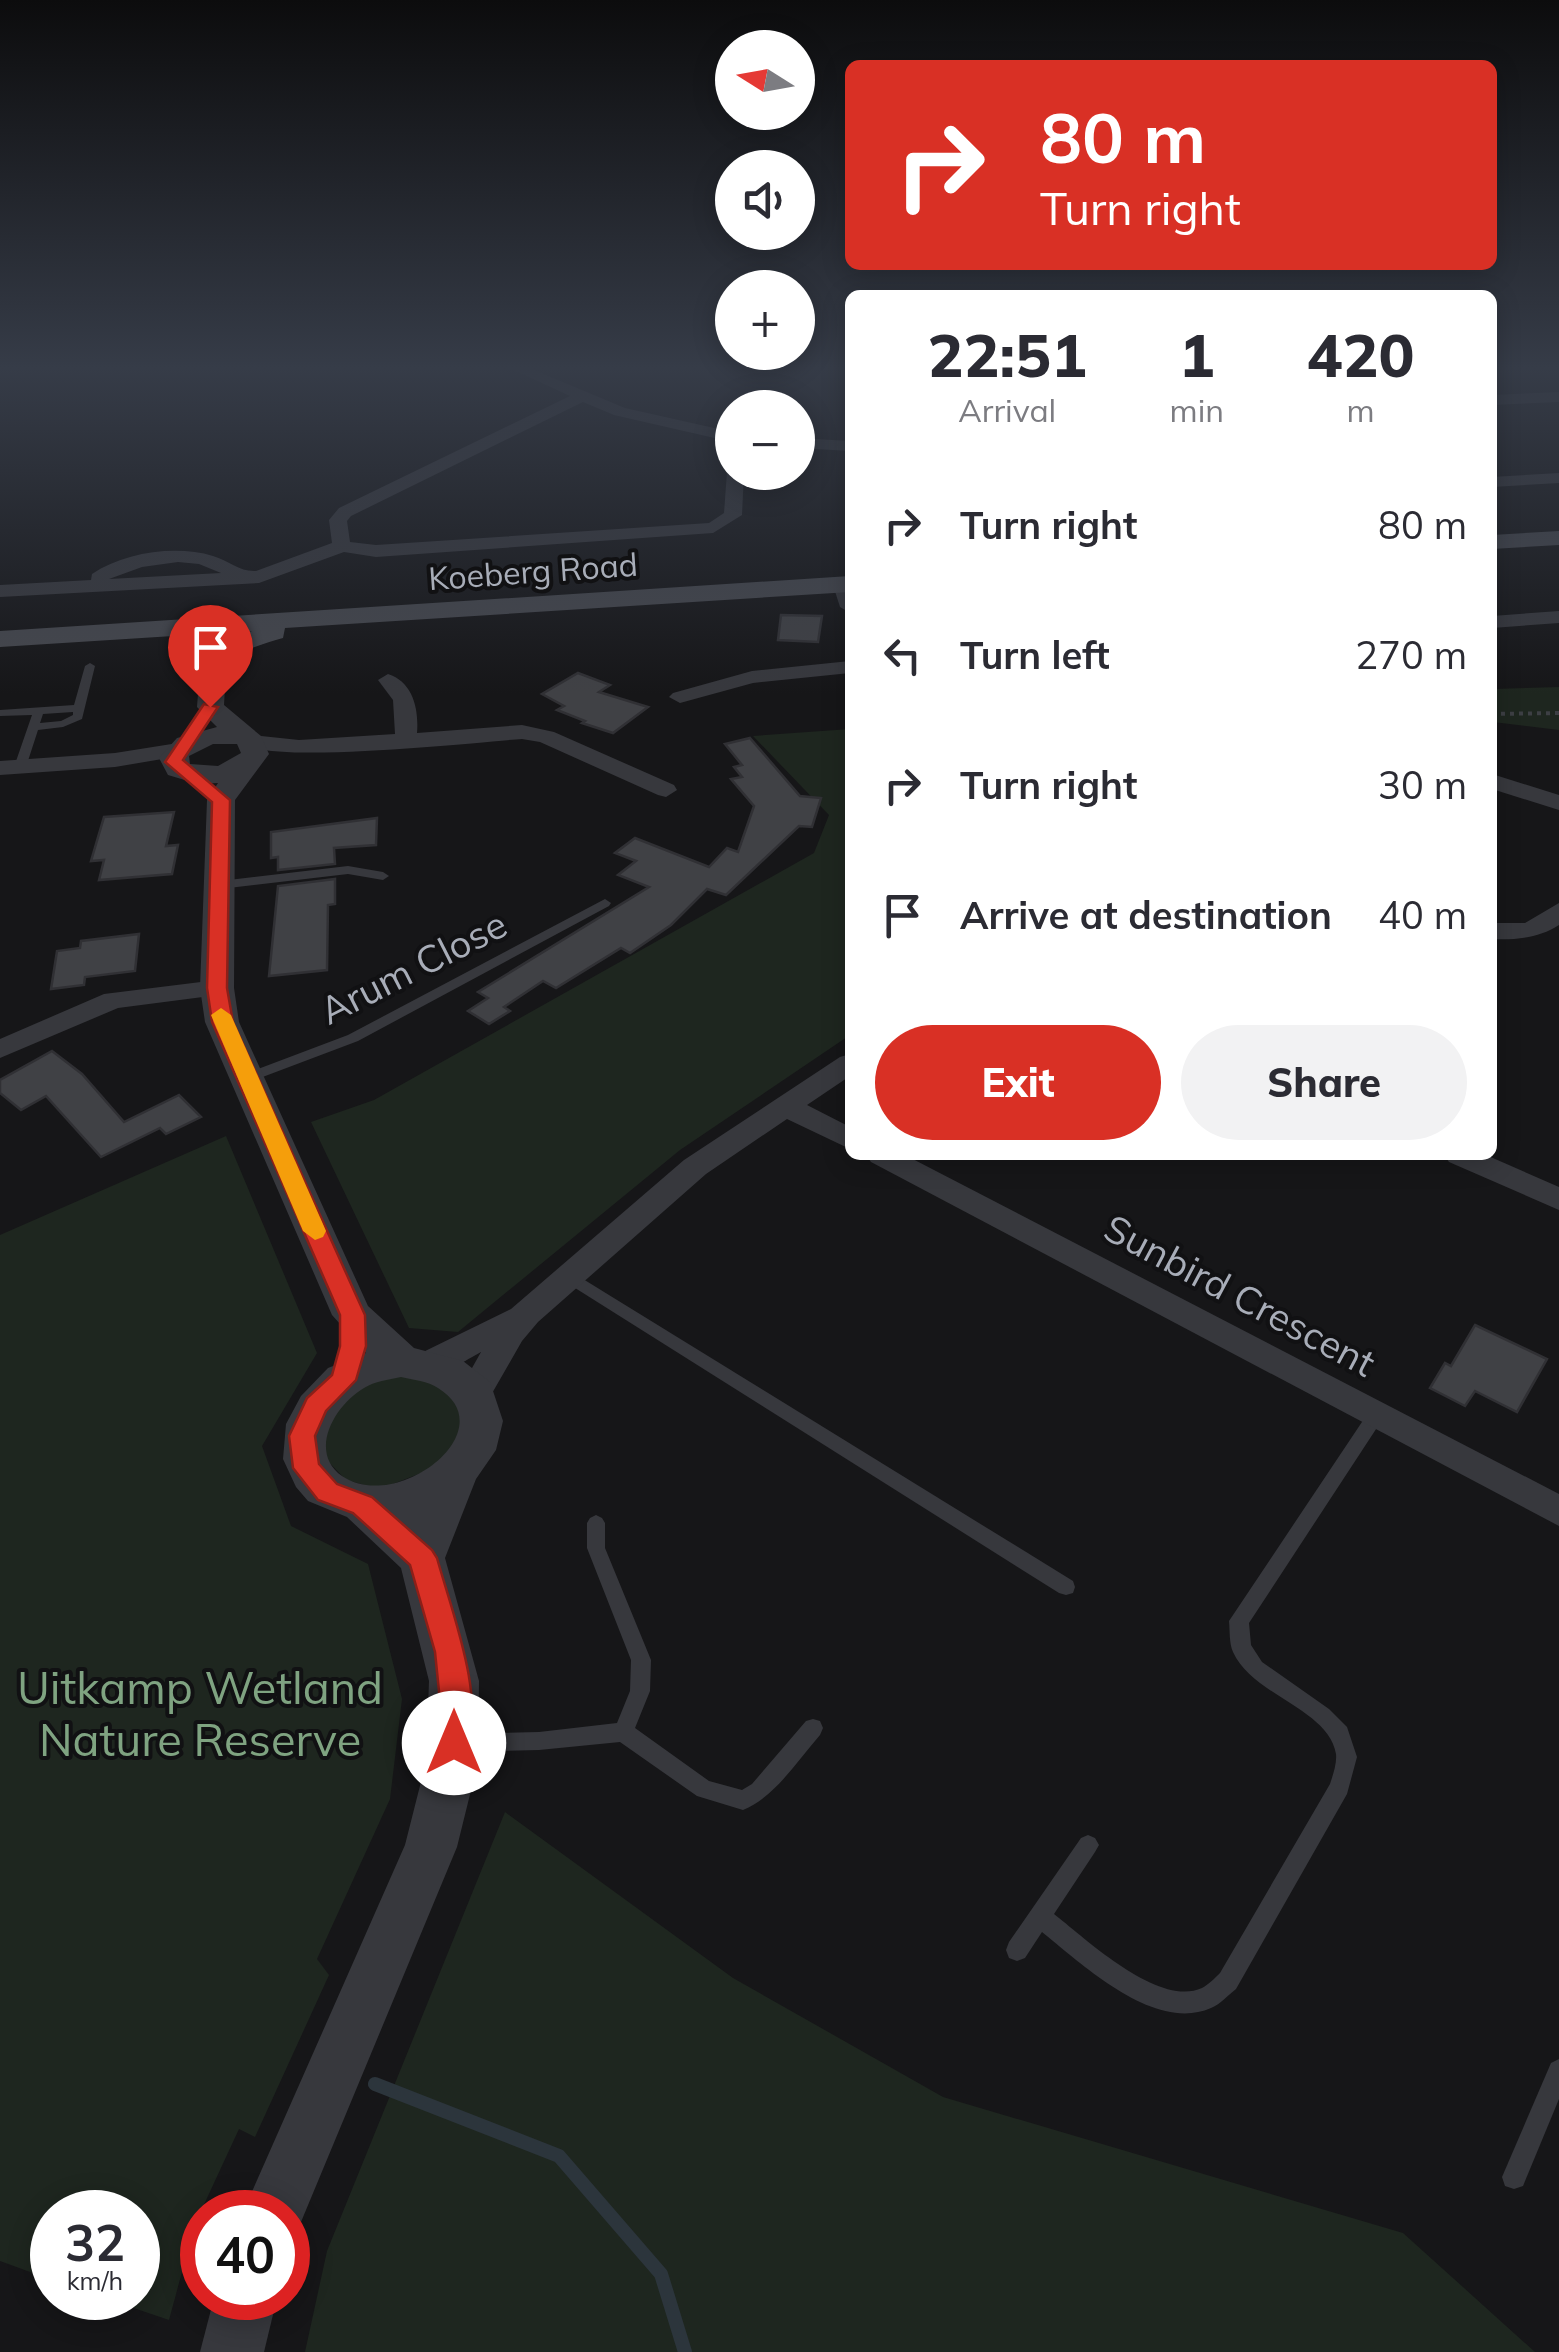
<!DOCTYPE html>
<meta charset="utf-8">
<style>
body{margin:0;font-family:Mulish,sans-serif;background:#f2f2f3;color:#2b2b33;height:100vh;display:flex;flex-direction:column;font-size:38px;white-space:nowrap}
*{box-sizing:border-box;margin:0}
p{font-size:32px;color:#7c7c81}
.icon{flex:none;width:55px;height:55px;fill:none;stroke:currentColor;stroke-width:2;stroke-linecap:round;stroke-linejoin:round}
.map{position:relative;flex:1;overflow:hidden}
.drawer{position:absolute;left:845px;top:290px;width:652px;height:870px;display:flex;flex-direction:column;background:#fff;border-radius:15px;box-shadow:0 5px 25px #0003}
.drawer>*{flex:none}
.banner{position:absolute;left:845px;top:60px;width:652px;height:210px;border-radius:15px;box-shadow:0 5px 25px #0003;background:#d93025;color:#fff;overflow:hidden}
.needle{width:65px;rotate:281deg}
.fabs{position:absolute;left:715px;top:30px;display:grid;gap:20px}
.fabs a{display:grid;place-items:center;width:100px;height:100px;border-radius:50%;background:#fff;box-shadow:0 5px 25px #0003;font-size:50px}
.speed{position:absolute;left:30px;top:2190px;display:flex;gap:20px;font-size:50px;font-weight:700;text-align:center}
.speed>*{display:grid;place-content:center;width:130px;height:130px;border-radius:50%;background:#fff;box-shadow:0 5px 25px #0003;line-height:1}
.speed small{font-size:25px;font-weight:400}
.speed .limit{border:15px solid #d22;background:#fff;color:#111}
.pin{position:absolute;display:grid;place-items:center;width:85px;height:85px;color:#fff;margin:-102px -42px;border-radius:50% 50% 50% 0;rotate:-45deg;box-shadow:0 0 10px #0007}
.pin .icon{rotate:45deg}
.me{position:absolute;width:110px;margin:-55px;rotate:0deg;stroke-linejoin:round;filter:drop-shadow(0 0 8px #0008)}
.turn{display:flex;align-items:center;gap:35px;height:210px;padding:0 30px;font-size:45px}
.turn .icon{width:130px;height:130px;stroke-width:2.5}
.turn b{display:block;font-size:70px;line-height:85px}
.eta{display:flex;justify-content:space-evenly;align-items:center;height:170px;text-align:center}
.eta b{font-size:60px;font-weight:800;line-height:70px}
.primary-button{display:flex;gap:20px;margin-top:auto;padding:20px 30px}
.primary-button a{flex:1;height:115px;border-radius:60px;background:#d93025;color:#fff;font-size:40px;font-weight:800;line-height:115px;text-align:center}
.primary-button a+a{background:#f2f2f3;color:#2b2b33}
ul{padding:0;list-style:none}
li{display:flex;align-items:center;gap:30px;height:130px;padding:0 30px}
li div{flex:1}
li b{display:block;font-size:38px}
li em{font-style:normal}
.map>svg:first-child{display:block}
</style>
<div class="map">
<svg width="1559" height="2352" viewBox="0 0 1559 2352">
<rect width="100%" height="100%" fill="#161618"/>
<g fill="#1e261f">
<polygon points="1559,687 1559,730 1493,722 1493,689"/>
<polygon points="850,729 850,1035 680,1150 458,1332 409,1328 311,1122 374,1100 814,853 829,815 753,736"/>
<polygon points="226,1136 317,1353 262,1446 291,1526 368,1564 402,1699 390,1799 317,1959 329,1975 255,2137 239,2129 195,2224 169,2320 104,2298 138,2298 138,2212 52,2212 52,2280 0,2261 0,1235"/>
<polygon points="412,1375 445,1386 466,1423 447,1463 380,1489 346,1480 325,1458 324,1429 341,1400 374,1380"/>
<polygon points="505,1812 733,1978 943,2097 1403,2233 1535,2352 305,2352 327,2251"/>
</g>
<g fill="none" stroke-linecap="round" stroke-linejoin="round">
<polyline stroke="#2c353c" stroke-width="14" points="375,2084 559,2156 661,2274 685,2352"/>
</g>
<g fill="#404145" stroke="#303034" stroke-width="2.5">
<polygon points="781,615 822,616 818,642 778,640"/>
<polygon points="578,673 610,685 599,692 648,707 613,733 582,723 585,721 557,710 564,706 542,694"/>
<polygon points="750,738 800,796 821,798 812,827 799,826 726,895 707,889 671,925 630,953 621,948 556,988 543,981 504,1007 510,1011 489,1024 468,1011 488,998 478,992 649,887 618,875 636,861 615,853 635,838 709,867 727,848 738,852 754,806 731,779 742,777 734,767 742,765 725,744"/>
<polygon points="174,812 166,846 178,845 172,874 99,880 104,860 91,861 104,817"/>
<polygon points="377,818 376,845 334,848 335,864 278,870 278,857 271,858 271,832"/>
<polygon points="335,879 335,904 328,905 327,970 269,976 278,886"/>
<polygon points="139,934 135,971 85,977 84,985 51,989 57,951 80,948 81,941"/>
<polygon points="52,1051 82,1074 124,1122 179,1095 201,1117 166,1134 160,1128 101,1157 46,1096 21,1110 0,1093 0,1080"/>
<polygon points="1475,1325 1547,1359 1517,1412 1475,1391 1465,1406 1430,1388 1445,1363 1451,1366"/>
</g>
<g fill="none" stroke-linecap="round" stroke-linejoin="round">
<polyline stroke="#3d3f44" stroke-width="4" stroke-dasharray="4 5" stroke-linecap="butt" points="1492,714 1559,713"/>
<g fill="#37383d" fill-rule="evenodd">
<path d="M 90,663 L 95,666 L 82,719 L 63,727 L 38,730 L 26,767 L 20,770 L 16,769 L 14,767 L 32,715 L 0,716 L 0,710 L 74,705 L 85,666 ZM 73,712 L 73,715 L 61,721 L 40,723 L 43,714 Z"/>
<polygon points="348,866 383,872 389,876 383,880 348,874 220,889 214,885 220,881"/>
<polygon points="605,899 611,903 609,906 358,1041 252,1081 247,1083 240,1078 242,1075 348,1035"/>
<polygon points="570,1271 1073,1581 1075,1587 1073,1593 1066,1595 1059,1593 564,1281 562,1277 564,1273"/>
<path d="M 1376,1408 L 1382,1410 L 1385,1415 L 1382,1420 L 1249,1623 L 1251,1645 L 1262,1662 L 1329,1709 L 1347,1727 L 1357,1757 L 1347,1794 L 1236,1989 C 1228,1995 1221,2004 1211,2008 C 1155,2033 1083,1965 1042,1932 L 1025,1958 L 1017,1961 L 1009,1958 L 1006,1950 L 1009,1942 L 1081,1838 L 1088,1835 L 1095,1838 L 1099,1845 L 1095,1852 L 1054,1914 C 1086,1939 1159,2008 1202,1988 C 1208,1985 1215,1978 1220,1973 L 1330,1784 C 1333,1775 1337,1763 1336,1754 C 1329,1709 1253,1696 1233,1652 C 1229,1643 1230,1631 1229,1621 L 1370,1410 Z"/>
<path d="M 596,1515 L 602,1518 L 605,1523 L 605,1548 L 651,1660 L 650,1691 L 635,1728 L 709,1781 L 742,1790 L 752,1784 L 806,1721 L 813,1719 L 820,1721 L 823,1728 L 820,1735 C 797,1761 776,1796 743,1810 L 697,1796 L 620,1742 L 539,1750 L 458,1752 L 451,1750 L 448,1743 L 451,1736 L 458,1734 L 539,1732 L 617,1723 L 630,1691 L 631,1660 L 587,1548 L 587,1523 L 590,1518 Z"/>
<polygon points="1559,2059 1559,2099 1523,2186 1514,2189 1505,2186 1502,2177 1551,2063"/>
</g>
<g fill="#37383d" fill-rule="evenodd">
<path d="M 503,365 L 522,365 L 625,408 L 732,432 L 732,442 L 614,415 L 583,402 L 351,516 L 347,521 L 350,542 L 376,545 L 709,523 L 724,513 L 727,472 L 732,468 L 732,472 L 744,472 L 742,515 L 713,533 L 376,557 L 344,552 L 259,583 L 0,597 L 0,585 L 91,580 L 92,574 C 125,552 176,545 213,556 C 229,561 240,572 256,571 L 332,543 L 329,520 L 339,508 L 570,396 ZM 178,562 L 199,564 L 221,573 L 109,579 L 142,567 Z"/>
<polygon points="1559,392 1559,402 1492,405 1492,395"/>
<polygon points="798,438 850,441 850,451 798,448"/>
<polygon points="1559,473 1559,483 1492,487 1492,477"/>
<polygon points="843,579 850,581 850,613 840,607 833,585"/>
<polygon points="1559,611 1559,623 1492,628 1492,616"/>
<polygon points="850,661 850,673 753,683 680,703 669,697 673,693 752,671"/>
<path d="M 388,674 C 413,682 419,709 417,733 L 522,725 L 554,732 L 674,785 L 677,790 L 666,797 L 658,795 L 540,742 L 522,739 C 478,742 264,766 240,742 L 251,735 L 299,740 L 395,734 L 393,700 L 378,680 Z"/>
<polygon points="178,743 186,745 189,750 186,755 115,767 0,775 0,761 115,753"/>
<polygon points="1492,774 1559,795 1559,810 1492,789"/>
<path d="M 1559,903 L 1559,925 C 1539,938 1516,940 1492,939 L 1492,923 L 1525,923 Z"/>
<polygon points="217,980 226,982 230,988 226,994 118,1008 0,1058 0,1039 104,994"/>
<path d="M 850,1054 L 850,1076 L 807,1105 L 850,1127 L 850,1149 L 787,1119 L 706,1174 L 538,1322 L 522,1341 L 487,1402 L 475,1406 L 463,1402 L 458,1393 L 481,1352 C 462,1362 439,1380 417,1373 L 412,1364 L 417,1355 L 511,1309 L 684,1160 L 840,1057 Z"/>
<polygon points="866,1155 905,1155 1559,1494 1559,1526 871,1162"/>
<polygon points="1444,1155 1486,1155 1559,1187 1559,1210 1449,1162"/>
</g>
<g fill="#37383d" fill-rule="evenodd">
<path d="M 221,619 L 233,626 L 227,653 L 224,705 L 261,736 L 269,754 L 235,800 L 234,988 L 239,1022 L 368,1306 L 414,1348 L 463,1361 L 490,1382 L 503,1421 L 496,1450 L 476,1479 L 445,1558 L 479,1681 L 478,1762 L 457,1847 L 296,2234 L 288,2237 L 288,2212 L 243,2212 L 405,1845 L 426,1762 L 429,1681 L 401,1568 L 347,1517 L 308,1501 L 296,1487 L 283,1459 L 286,1424 L 301,1396 L 328,1368 L 366,1353 L 332,1315 L 205,1022 L 200,988 L 207,800 L 218,783 L 198,784 L 168,775 L 159,758 L 177,738 L 217,727 L 197,707 L 201,653 L 209,626 ZM 213,744 L 237,744 L 241,753 L 218,766 L 190,764 L 189,756 ZM 401,1377 C 413,1380 428,1381 438,1388 C 506,1430 397,1514 342,1476 C 307,1451 336,1404 364,1388 C 375,1381 388,1380 401,1377 Z"/>
<polygon points="214,2298 277,2298 264,2352 200,2352"/>
</g>
<g fill="#45474d" fill-rule="evenodd">
<polygon points="1559,531 1559,545 1492,549 1492,535"/>
<path d="M 850,576 L 850,592 L 285,628 L 283,638 C 273,641 262,644 252,648 C 232,659 230,689 202,682 L 198,676 C 214,654 227,639 252,631 L 0,647 L 0,631 Z"/>
</g>
</g>
<linearGradient id="sky" x2="0" y2="1"><stop stop-color="#0c0c0d"/><stop offset="0.53" stop-color="#363c48"/><stop offset="1" stop-color="#363c48" stop-opacity="0"/></linearGradient>
<rect width="1559" height="694" fill="url(#sky)"/>
<path fill="#d93025" stroke="#8d1f18" stroke-width="2.5" d="M 204,704 L 218,707 L 183,760 L 230,800 L 227,988 L 233,1022 L 365,1315 L 366,1346 L 356,1380 L 326,1411 L 315,1436 L 319,1464 L 337,1484 L 372,1497 L 432,1550 L 437,1558 C 451,1609 488,1703 465,1753 L 454,1758 L 444,1753 L 439,1743 L 441,1711 L 435,1652 L 410,1565 L 353,1513 L 318,1500 L 293,1468 L 289,1436 L 307,1398 L 332,1375 L 340,1346 L 340,1315 L 212,1022 L 207,988 L 212,802 L 165,762 Z"/>
<polygon fill="#f59e0b" points="221,1008 231,1015 326,1231 323,1237 315,1240 303,1231 211,1015"/>
<g text-anchor="middle" dominant-baseline="central" stroke-width="8" stroke-linejoin="round" paint-order="stroke">
<g font-size="32" fill="#a8adb8" stroke="#111113">
<text transform="translate(533 571) rotate(-4)">Koeberg Road</text>
</g>
<g font-size="38" fill="#a8adb8" stroke="#111113">
<text transform="translate(413 967) rotate(-27)">Arum Close</text>
<text transform="translate(1240 1295) rotate(28)">Sunbird Crescent</text>
</g>
<g font-size="45" fill="#7fa381" stroke="#111113">
<text x="200" y="1687">Uitkamp Wetland<tspan x="200" dy="52">Nature Reserve</tspan></text>
</g>
</g>
</svg>
<div class="fabs">
<a><svg class="needle" viewBox="-14 -14 28 28"><path d="M0-13l5 13h-10z" fill="#e53935"/><path d="M0 13l5-13h-10z" fill="#7c7c81"/></svg></a>
<a><svg class="icon" aria-label="sound" viewBox="0 0 24 24"><path d="M4 9h4l5-4v14l-5-4H4zM17 9q2 3 0 6"/></svg></a>
<a>+</a>
<a>−</a>
</div>
<div class="speed"><div>32<small>km/h</small></div><div class="limit">40</div></div>
<div class="pin" style="left:210px;top:707px;background:#d93025"><svg class="icon" aria-label="arrive" viewBox="0 0 24 24"><path d="M6 21V4h12l-3 4 3 4H6"/></svg></div>
<svg class="me" style="left:454px;top:1743px" viewBox="-20 -20 40 40"><circle r="19" fill="#fff"/><path d="M0-13L10 11 0 6-10 11z" fill="#d93025"/></svg>
<div class="banner">
<div class="turn"><svg class="icon" aria-label="right" viewBox="0 0 24 24"><path d="M7 20v-9h11M14 6l5 5-5 5"/></svg><div><b>80 m</b>Turn right</div></div>
</div>
<section class="drawer">
<div class="eta">
<div><b>22:51</b><p>Arrival</p></div>
<div><b>1</b><p>min</p></div>
<div><b>420</b><p>m</p></div>
</div>
<ul>
<li><svg class="icon" aria-label="right" viewBox="0 0 24 24"><path d="M7 20v-9h11M14 6l5 5-5 5"/></svg><div><b>Turn right</b></div><em>80 m</em></li>
<li><svg class="icon" aria-label="left" viewBox="0 0 24 24"><path d="M17 20v-9H6M10 6l-5 5 5 5"/></svg><div><b>Turn left</b></div><em>270 m</em></li>
<li><svg class="icon" aria-label="right" viewBox="0 0 24 24"><path d="M7 20v-9h11M14 6l5 5-5 5"/></svg><div><b>Turn right</b></div><em>30 m</em></li>
<li><svg class="icon" aria-label="arrive" viewBox="0 0 24 24"><path d="M6 21V4h12l-3 4 3 4H6"/></svg><div><b>Arrive at destination</b></div><em>40 m</em></li>
</ul>
<div class="primary-button"><a>Exit</a><a>Share</a></div>
</section>
</div>
